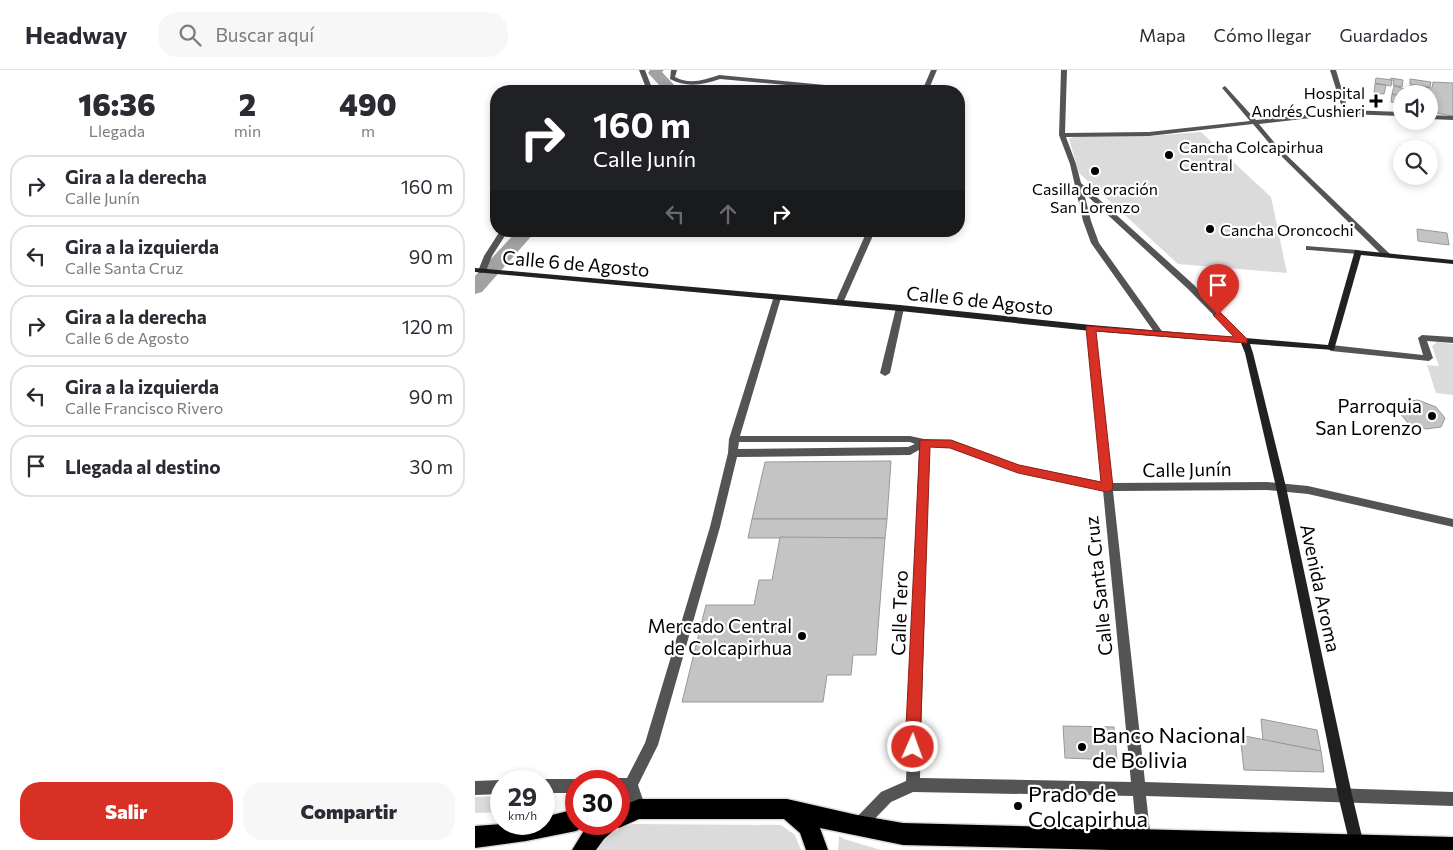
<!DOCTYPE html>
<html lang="es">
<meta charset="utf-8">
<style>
body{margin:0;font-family:Commissioner,sans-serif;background:#f7f7f7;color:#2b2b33;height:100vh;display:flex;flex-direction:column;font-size:19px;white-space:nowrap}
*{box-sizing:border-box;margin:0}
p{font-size:16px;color:#7c7c81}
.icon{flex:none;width:28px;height:28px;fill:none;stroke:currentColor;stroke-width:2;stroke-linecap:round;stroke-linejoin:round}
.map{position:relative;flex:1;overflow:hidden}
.sheet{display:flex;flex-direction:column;background:#fff;width:475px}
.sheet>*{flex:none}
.top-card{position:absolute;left:15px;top:15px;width:475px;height:152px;border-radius:20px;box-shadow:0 2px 8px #0003;background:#202124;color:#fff;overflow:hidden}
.fabs{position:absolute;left:918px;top:15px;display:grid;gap:10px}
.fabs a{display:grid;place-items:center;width:45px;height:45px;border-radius:50%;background:#fff;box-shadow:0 2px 8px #0003;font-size:25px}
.speed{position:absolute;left:15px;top:700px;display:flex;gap:10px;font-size:25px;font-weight:700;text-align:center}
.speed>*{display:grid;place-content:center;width:65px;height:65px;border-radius:50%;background:#fff;box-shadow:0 2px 8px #0003;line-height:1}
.speed small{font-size:12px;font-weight:400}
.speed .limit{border:8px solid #d22;background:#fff;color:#111}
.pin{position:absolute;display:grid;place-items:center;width:42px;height:42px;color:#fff;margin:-51px -21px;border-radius:50% 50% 50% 0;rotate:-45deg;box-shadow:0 0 5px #0007}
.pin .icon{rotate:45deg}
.me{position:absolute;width:55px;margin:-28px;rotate:2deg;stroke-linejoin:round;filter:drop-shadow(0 0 4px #0008)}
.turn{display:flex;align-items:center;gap:18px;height:105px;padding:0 20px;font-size:22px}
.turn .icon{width:65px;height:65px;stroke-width:2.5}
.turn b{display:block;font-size:35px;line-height:42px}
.lanes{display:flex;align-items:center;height:48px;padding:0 20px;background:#0003;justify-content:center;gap:25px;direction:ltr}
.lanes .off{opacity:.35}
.eta{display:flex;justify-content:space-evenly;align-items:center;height:85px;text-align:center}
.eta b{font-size:30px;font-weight:800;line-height:35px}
.button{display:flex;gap:10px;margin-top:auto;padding:10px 20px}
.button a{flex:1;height:58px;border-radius:20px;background:#d93025;color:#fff;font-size:20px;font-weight:800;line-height:58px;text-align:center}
.button a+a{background:#f7f7f7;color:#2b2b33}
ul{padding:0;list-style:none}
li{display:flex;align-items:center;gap:15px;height:62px;margin:0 10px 8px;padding:0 10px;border:2px solid #e1e1e2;border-radius:20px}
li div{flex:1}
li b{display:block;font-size:19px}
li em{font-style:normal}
header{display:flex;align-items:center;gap:30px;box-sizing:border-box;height:70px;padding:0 25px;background:#fff;border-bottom:1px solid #e1e1e2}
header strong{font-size:24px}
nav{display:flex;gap:28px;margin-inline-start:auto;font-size:18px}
.search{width:350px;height:45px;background:#f7f7f7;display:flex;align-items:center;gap:12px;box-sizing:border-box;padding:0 18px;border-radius:20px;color:#7c7c81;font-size:19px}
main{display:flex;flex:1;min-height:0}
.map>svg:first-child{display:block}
</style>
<header>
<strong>Headway</strong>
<div class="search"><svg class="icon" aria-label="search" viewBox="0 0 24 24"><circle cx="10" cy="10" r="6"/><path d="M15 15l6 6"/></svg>Buscar aquí</div>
<nav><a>Mapa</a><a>Cómo llegar</a><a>Guardados</a></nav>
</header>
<main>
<section class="sheet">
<div class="eta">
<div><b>16:36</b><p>Llegada</p></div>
<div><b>2</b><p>min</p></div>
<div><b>490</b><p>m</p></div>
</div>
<ul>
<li><svg class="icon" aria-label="right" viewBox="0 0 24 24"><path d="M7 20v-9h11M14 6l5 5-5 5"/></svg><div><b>Gira a la derecha</b><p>Calle Junín</p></div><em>160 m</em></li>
<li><svg class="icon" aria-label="left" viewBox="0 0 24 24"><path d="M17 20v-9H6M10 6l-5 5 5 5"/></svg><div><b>Gira a la izquierda</b><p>Calle Santa Cruz</p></div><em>90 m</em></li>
<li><svg class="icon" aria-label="right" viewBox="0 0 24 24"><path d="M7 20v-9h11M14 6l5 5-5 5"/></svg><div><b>Gira a la derecha</b><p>Calle 6 de Agosto</p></div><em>120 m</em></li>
<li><svg class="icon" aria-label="left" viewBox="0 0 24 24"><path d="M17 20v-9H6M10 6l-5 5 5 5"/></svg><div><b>Gira a la izquierda</b><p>Calle Francisco Rivero</p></div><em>90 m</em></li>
<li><svg class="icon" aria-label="arrive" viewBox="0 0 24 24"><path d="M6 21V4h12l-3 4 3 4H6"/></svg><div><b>Llegada al destino</b></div><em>30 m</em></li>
</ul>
<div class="button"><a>Salir</a><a>Compartir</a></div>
</section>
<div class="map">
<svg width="978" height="780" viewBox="0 0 978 780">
<rect width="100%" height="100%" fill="#fff"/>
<g fill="#dbdbdb">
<polygon points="726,62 796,127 812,203 703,194 604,103 594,69 599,66 675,66"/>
<polygon points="962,272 978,274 978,325 961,323 952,295 964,296 957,276"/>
<polygon points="26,726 26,742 0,743 0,727"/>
<path d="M 158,754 L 306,755 L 320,765 L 326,780 L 122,780 C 130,766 142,758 158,754 Z"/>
<polygon points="364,766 369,769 406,780 363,780"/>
</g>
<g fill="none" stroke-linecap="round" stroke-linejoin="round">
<g fill="#a2a2a2" fill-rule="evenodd">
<polygon points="175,0 189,0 187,2 199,15 195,21 180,21 184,15 173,3"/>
<polygon points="42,161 61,161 7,222 0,224 0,206"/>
</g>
</g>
<g fill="#c4c4c4" stroke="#989898">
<polygon points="901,8 917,10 916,16 900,13"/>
<polygon points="916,8 928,10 927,17 918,15 919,10 915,10"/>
<polygon points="935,9 956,12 955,17 935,14"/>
<polygon points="958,12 978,13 978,46 954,42 954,24 934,24 935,15 957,18"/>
<polygon points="900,14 911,15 909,24 899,23"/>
<polygon points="919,16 934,20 934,24 926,24 926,25 917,24"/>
<polygon points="917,24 926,26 926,34 916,32"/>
<polygon points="942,159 972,163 974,175 943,171"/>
<polygon points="943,330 961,337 970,348 966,357 951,359 933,353 924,342 928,332"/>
<polygon points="416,391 412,449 277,449 290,392"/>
<polygon points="277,449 412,449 410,468 273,468"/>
<polygon points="305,467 410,468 401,585 378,585 376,605 352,605 348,632 207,632 231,535 279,535 284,510 297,510"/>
<polygon points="786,649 842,660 846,681 788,670"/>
<polygon points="588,656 639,657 642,690 590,688"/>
<polygon points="765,665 846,681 849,702 769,700"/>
</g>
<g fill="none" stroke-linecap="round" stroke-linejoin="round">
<g stroke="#dbdbdb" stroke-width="3">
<g id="highway">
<polygon points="164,729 312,729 382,745 428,753 978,767 978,780 636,780 428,775 345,758 353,780 331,780 325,763 309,749 164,749 144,758 141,756 138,761 129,769 121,780 97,780 113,754 144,754 144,737"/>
<polygon points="101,739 101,754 110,754 108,757 101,761 51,771 0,778 0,756 27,754 69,754 69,747"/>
</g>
</g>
<g fill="#545454" fill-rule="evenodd">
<polygon points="164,0 170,0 177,18 174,21 168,21 171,18"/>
<path d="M 196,0 L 202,0 L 200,7 C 215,15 229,10 244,5 L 392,19 L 395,21 L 376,21 L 245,9 C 228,15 211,18 195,9 Z"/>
<polygon points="456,0 462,0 453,21 447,21"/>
<polygon points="586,0 592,0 590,63 674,62 775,51 748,19 747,18 750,16 781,50 868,41 855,0 861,0 873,40 926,42 926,46 871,44 784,54 803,77 916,185 915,187 909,187 799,79 778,54 674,66 591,67 601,94 606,113 719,215 773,271 772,273 766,273 713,219 609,123 616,151 624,173 689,264 688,266 682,266 616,173 608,151 595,94 584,65"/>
<polygon points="954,45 978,46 978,50 954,49"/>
<polygon points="25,161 33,161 17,186 11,201 7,203 4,203 3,201 9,186"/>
<polygon points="392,161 400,161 368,233 364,235 361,235 360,233"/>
<polygon points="831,176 883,180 887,182 883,184 834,180 831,180"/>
<path d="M 299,226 L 305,226 L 306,228 L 265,366 L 435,366 L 449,369 L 476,370 L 544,395 L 627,412 L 612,258 L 616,255 L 620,258 L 637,413 L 792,412 L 833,416 L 978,449 L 978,457 L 833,424 L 792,420 L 638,421 L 670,712 L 978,722 L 978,736 L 671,726 L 676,770 L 674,775 L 669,777 L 664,775 L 662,770 L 658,726 L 438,722 L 416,732 L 388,761 L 383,763 L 378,761 L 376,756 L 378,751 L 406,722 L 431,711 L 444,380 L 435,385 L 262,387 L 245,457 L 183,675 L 163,715 L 171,739 L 169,744 L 164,746 L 159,744 L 151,722 L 144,722 L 144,711 L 139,711 L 144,708 L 152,708 L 170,673 L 235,457 L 253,383 L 254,369 ZM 264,372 L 435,372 L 440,374 L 433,377 L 263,379 ZM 454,377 L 475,378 L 543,402 L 628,420 L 656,712 L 445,708 Z"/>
<polygon points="425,235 429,238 415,303 410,306 405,303 421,238"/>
<polygon points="947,265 978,267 978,273 952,271 958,288 954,291 856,281 852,278 856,275 948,285 943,268"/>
<polygon points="69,709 101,709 106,711 101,711 101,723 69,723 69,711 64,711"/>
<polygon points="26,710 29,711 26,711 26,724 0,725 0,711"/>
</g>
<polygon fill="#212121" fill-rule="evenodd" points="880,180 978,190 978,194 886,185 859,280 775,274 778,283 811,417 877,725 889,775 887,780 877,780 875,775 863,725 801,417 770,283 766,273 616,261 425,241 0,202 0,198 425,235 616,255 853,275"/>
<use href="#highway" fill="#000" fill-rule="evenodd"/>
</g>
<polygon fill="#d93025" stroke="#8d1f18" points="743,242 746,243 772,269 772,273 621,261 638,417 637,420 632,422 543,403 475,378 455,377 445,677 443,682 438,684 432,682 430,677 445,370 476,370 544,395 626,412 611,258 612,256 759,267 738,245"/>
<g fill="#000" stroke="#fff" stroke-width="2">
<path d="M898.5 23.5h5v5h5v5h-5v5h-5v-5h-5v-5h5z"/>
<circle cx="694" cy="85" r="5"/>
<circle cx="620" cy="101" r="5"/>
<circle cx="735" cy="159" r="5"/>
<circle cx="957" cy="346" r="5"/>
<circle cx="327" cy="566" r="5"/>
<circle cx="607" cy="677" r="5"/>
<circle cx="543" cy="736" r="5"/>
</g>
<g text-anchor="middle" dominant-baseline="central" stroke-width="4.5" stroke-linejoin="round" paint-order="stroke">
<g font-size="16" fill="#000" stroke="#fff" text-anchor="start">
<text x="890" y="22" text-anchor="end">Hospital<tspan x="890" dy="18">Andrés Cushieri</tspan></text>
<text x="704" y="76">Cancha Colcapirhua<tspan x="704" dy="18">Central</tspan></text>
<text x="620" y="118" text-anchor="middle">Casilla de oración<tspan x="620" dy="18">San Lorenzo</tspan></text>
<text x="745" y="159">Cancha Oroncochi</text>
</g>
<g font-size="19" fill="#000" stroke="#fff">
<text transform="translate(101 193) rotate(5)">Calle 6 de Agosto</text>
<text transform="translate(505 230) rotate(6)">Calle 6 de Agosto</text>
<text transform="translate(712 399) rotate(-1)">Calle Junín</text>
<text transform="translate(623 516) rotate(-96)">Calle Santa Cruz</text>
<text transform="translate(846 518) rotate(78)">Avenida Aroma</text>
<text transform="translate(424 543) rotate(-88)">Calle Tero</text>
</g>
<g font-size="19" fill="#000" stroke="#fff" text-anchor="end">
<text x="947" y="335">Parroquia<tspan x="947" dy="22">San Lorenzo</tspan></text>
<text x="317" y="555">Mercado Central<tspan x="317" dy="22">de Colcapirhua</tspan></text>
</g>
<g font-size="22" fill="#000" stroke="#fff" text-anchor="start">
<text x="617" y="664">Banco Nacional<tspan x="617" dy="25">de Bolivia</tspan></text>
<text x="553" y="723">Prado de<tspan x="553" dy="25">Colcapirhua</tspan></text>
</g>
</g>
</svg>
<div class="fabs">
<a><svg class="icon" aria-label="sound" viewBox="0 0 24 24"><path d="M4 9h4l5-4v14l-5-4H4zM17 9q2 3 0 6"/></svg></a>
<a><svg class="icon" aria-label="search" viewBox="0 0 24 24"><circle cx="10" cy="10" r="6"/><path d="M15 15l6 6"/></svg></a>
</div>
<div class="speed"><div>29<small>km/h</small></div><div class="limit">30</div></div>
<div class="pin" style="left:743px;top:245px;background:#d93025"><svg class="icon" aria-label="arrive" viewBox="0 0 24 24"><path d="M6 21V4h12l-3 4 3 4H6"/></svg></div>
<svg class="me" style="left:438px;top:677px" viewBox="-20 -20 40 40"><circle r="17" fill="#d93025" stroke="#fff" stroke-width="3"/><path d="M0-11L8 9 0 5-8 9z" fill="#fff"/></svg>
<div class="top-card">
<div class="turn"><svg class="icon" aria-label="right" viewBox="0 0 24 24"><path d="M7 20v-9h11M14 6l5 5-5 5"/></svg><div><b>160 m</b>Calle Junín</div></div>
<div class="lanes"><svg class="icon off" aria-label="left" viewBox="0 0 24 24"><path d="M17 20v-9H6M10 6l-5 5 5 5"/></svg><svg class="icon off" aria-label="ahead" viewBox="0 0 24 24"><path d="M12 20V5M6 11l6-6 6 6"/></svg><svg class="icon" aria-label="right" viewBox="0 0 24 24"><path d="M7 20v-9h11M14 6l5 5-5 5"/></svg></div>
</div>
</div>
</main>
